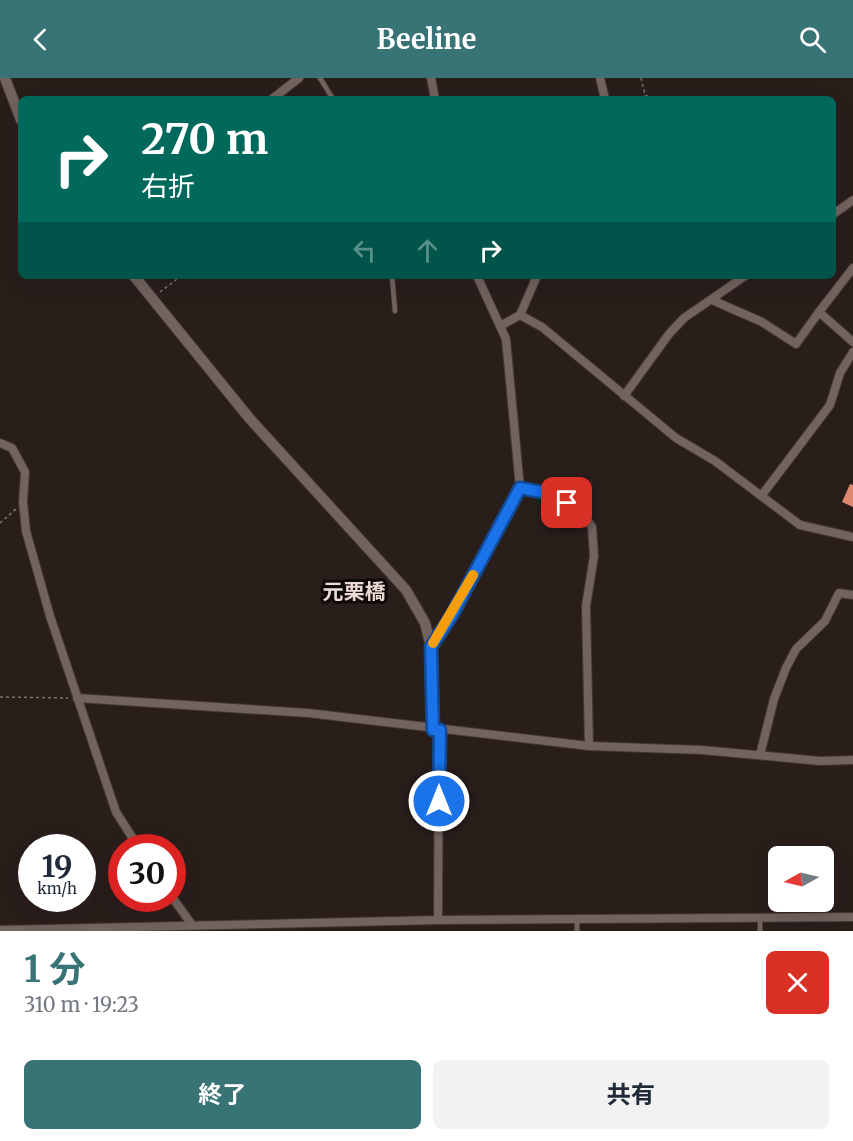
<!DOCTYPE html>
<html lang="ja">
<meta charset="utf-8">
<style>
body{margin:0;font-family:Merriweather,"Noto Sans JP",serif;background:#f2f2f3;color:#1f2937;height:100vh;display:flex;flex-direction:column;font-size:22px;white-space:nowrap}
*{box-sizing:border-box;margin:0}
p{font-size:20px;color:#747a83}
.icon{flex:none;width:33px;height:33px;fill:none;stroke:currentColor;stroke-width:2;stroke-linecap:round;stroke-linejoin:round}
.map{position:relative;height:853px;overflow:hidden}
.side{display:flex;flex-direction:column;background:#fff;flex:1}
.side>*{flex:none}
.top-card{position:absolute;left:18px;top:18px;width:818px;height:183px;border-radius:9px;box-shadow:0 6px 24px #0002;background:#00695c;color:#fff;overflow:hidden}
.needle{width:39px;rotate:262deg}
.tools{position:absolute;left:768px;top:768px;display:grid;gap:12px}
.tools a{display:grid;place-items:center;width:66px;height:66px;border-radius:9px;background:#fff;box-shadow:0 6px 24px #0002;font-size:30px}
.speed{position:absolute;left:18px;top:756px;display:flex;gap:12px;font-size:30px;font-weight:700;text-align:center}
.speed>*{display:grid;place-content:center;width:78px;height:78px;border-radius:50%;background:#fff;box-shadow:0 6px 24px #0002;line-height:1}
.speed small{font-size:15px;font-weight:400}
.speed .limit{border:9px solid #d22;background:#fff;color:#111}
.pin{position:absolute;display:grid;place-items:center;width:51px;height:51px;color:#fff;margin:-26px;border-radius:12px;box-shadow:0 3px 9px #0006}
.me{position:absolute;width:66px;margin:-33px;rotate:0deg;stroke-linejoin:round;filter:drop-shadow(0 0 4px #0008)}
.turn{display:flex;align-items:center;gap:21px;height:126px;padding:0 24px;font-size:27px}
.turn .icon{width:78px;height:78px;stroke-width:2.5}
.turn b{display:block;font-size:42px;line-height:51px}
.lanes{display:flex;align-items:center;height:57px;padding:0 24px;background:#0003;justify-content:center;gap:30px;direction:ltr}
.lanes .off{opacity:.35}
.round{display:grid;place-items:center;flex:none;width:63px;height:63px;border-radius:9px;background:#f2f2f3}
.headline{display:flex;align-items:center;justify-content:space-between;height:102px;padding:0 24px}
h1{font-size:36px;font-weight:700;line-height:45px;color:#387376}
.button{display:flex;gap:12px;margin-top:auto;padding:12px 24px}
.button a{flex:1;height:69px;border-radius:9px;background:#387376;color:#fff;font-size:24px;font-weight:700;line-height:69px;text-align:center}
.button a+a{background:#f2f2f3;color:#1f2937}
header{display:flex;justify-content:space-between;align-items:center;height:78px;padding:0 24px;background:#387376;color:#fff;font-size:27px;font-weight:700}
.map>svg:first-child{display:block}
</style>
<header><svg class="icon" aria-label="back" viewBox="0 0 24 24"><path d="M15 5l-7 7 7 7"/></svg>Beeline<svg class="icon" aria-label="search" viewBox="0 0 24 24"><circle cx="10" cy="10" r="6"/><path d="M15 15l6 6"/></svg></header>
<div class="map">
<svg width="853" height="853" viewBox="0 0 853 853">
<rect width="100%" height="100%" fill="#2a1e1b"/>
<polygon fill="#de8870" points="850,406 853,407 853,429 842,424"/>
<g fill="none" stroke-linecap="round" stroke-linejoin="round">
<g stroke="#423836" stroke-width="6">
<g id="service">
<polyline points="320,0 333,21"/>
<polyline points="392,198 395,233"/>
<polyline points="760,839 760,853"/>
<polyline points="577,853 577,840"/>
</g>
</g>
<g stroke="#423836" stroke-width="10">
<g id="minor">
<polyline points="431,0 435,21"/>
<polyline points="600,0 605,21"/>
<polyline points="272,21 299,0"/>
<polyline points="832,137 853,122"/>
<polyline points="853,190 819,234 853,264"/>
<polyline points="712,222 762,244 796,266 819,234"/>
<polyline points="520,237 537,198"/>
<polyline points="500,248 520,237 542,249 676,360 715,383 800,447 853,459"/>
<polyline points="624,318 669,256 684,240 745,198"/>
<polyline points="0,365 12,370 25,394 23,424 26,453 50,538 116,734 139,770"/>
<polyline points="520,410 552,416 582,435 592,449 594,478 586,528 589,668"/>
<polyline points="762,417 830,327 840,295 853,274"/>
<polyline points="431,569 452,537 520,410 506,261 477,198"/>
<polyline points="77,620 308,635 589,668 702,672 820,683 853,682"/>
<polyline points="760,677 774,621 786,590 796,571 825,543 839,515 853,517"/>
<polyline points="172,819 192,847"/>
<polyline points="438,842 439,652"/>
<polyline points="0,852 438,842 853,839"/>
</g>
</g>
<g stroke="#423836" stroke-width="12">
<g id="tertiary">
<polyline points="5,0 21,42"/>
<polyline points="134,198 250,341 406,512 425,545 431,569 433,652"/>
</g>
</g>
<g stroke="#7f7472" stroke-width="1.5" stroke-dasharray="3 3" stroke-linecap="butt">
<polyline points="641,0 645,17 644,21"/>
<polyline points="646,17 651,21"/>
<polyline points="160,214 181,198"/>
<polyline points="0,445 16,431"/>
<polyline points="0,619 68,620"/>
</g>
<use href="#service" stroke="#72635f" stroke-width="4.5"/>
<use href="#minor" stroke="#72635f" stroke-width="8"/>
<use href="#tertiary" stroke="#72635f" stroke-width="10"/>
</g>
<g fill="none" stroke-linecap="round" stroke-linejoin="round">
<g stroke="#114b97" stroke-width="15">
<polyline id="route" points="439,723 440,652 433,652 431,569 452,537 520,410 552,416 567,425"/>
</g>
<use href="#route" stroke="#1a73e8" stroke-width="10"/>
<polyline stroke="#f59e0b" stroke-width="10" points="433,565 473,497"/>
</g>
<g text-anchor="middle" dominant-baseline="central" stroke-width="6" stroke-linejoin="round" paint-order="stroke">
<g font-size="21" font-weight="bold" fill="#ebdad6" stroke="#0f0908">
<text x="354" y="513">元栗橋</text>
</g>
</g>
</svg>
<div class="tools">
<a><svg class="needle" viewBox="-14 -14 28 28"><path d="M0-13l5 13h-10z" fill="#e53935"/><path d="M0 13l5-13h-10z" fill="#747a83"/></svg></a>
</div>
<div class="speed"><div>19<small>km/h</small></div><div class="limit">30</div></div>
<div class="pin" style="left:567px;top:425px;background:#d93025"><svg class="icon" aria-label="arrive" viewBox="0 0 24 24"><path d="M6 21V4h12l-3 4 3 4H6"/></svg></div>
<svg class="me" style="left:439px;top:723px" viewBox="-20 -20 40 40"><circle r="17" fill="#1a73e8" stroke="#fff" stroke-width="3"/><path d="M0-11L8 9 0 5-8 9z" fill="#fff"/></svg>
<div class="top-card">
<div class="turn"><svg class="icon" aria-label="right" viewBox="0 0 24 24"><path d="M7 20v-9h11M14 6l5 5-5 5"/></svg><div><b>270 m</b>右折</div></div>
<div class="lanes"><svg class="icon off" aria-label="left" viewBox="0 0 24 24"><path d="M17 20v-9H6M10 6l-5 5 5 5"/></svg><svg class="icon off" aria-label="ahead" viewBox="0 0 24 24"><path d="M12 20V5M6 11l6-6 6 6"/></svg><svg class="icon" aria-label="right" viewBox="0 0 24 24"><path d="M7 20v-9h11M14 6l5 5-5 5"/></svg></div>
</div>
</div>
<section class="side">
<div class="headline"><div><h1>1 分</h1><p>310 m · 19:23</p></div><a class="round" style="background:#d93025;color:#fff"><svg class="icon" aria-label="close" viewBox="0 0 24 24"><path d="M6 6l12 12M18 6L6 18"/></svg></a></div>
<div class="button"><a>終了</a><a>共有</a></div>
</section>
